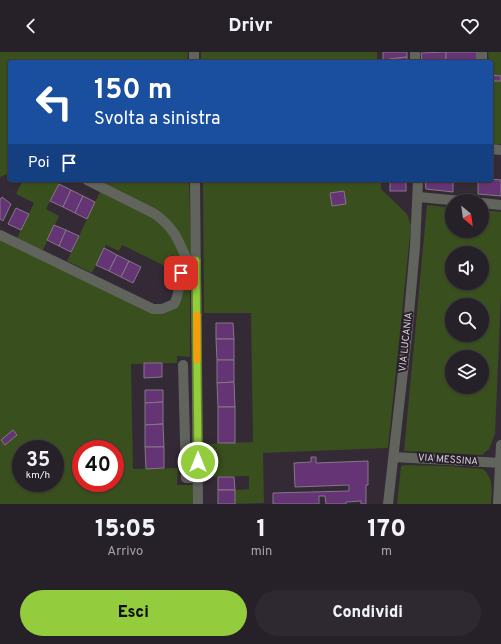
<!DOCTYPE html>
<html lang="it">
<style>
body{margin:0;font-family:Overpass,sans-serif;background:#2e2830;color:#f1f3f6;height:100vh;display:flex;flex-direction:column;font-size:15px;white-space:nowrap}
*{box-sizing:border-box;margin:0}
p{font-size:13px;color:#a4a3a8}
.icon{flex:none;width:22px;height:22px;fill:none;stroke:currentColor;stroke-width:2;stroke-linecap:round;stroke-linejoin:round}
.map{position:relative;height:452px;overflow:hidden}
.drawer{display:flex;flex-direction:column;background:#262028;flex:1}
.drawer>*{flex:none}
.guide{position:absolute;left:8px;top:8px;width:485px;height:122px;border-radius:4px;box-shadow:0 1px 3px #0004,0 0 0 1px #423e45;background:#1a4fa0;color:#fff;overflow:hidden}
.needle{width:26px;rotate:151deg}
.controls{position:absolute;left:445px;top:142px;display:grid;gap:8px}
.controls a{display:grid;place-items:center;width:44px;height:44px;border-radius:50%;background:#262028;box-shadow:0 1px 3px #0004,0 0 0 1px #423e45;font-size:20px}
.speed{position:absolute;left:12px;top:388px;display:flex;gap:8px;font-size:20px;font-weight:700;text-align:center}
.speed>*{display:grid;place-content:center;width:52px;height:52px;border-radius:50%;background:#262028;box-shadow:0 1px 3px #0004,0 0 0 1px #423e45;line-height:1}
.speed small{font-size:10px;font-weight:400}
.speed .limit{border:6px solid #d22;background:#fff;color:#111}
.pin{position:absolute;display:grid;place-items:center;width:34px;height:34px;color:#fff;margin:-17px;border-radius:8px;box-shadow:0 2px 6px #0006}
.me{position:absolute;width:44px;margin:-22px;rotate:0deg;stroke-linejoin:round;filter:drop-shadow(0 0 3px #0008)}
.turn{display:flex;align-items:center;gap:14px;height:84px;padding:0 20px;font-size:18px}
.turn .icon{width:52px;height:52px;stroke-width:2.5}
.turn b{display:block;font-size:28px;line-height:34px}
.then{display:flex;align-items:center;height:38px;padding:0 20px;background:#0003;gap:8px;font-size:15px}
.eta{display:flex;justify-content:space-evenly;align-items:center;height:68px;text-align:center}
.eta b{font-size:24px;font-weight:800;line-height:28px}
.action{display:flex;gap:8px;margin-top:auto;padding:8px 20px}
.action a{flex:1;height:46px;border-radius:24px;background:#93cc3d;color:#111;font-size:16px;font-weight:800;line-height:46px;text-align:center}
.action a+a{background:#2e2830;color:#f1f3f6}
header{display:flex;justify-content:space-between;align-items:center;height:52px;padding:0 20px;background:#262028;font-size:18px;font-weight:800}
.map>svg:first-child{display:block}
</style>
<header><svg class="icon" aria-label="back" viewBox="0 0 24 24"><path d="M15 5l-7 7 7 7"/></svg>Drivr<svg class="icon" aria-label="heart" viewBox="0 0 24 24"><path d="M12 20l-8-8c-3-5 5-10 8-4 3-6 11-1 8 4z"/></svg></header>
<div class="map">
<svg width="501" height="452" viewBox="0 0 501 452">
<rect width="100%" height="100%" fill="#332a36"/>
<g fill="#394f1d" fill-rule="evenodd">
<polygon points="0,0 188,0 187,10 10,10 10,121 0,125"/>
<rect x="201" y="0" width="176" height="10"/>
<polygon points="488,0 501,0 501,92 491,92 491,10 489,10"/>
<polygon points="23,128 61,128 46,157 59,164 43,198 17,186 34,151 16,142"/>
<polygon points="97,128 189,128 191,202 187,202 173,173"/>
<polygon points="203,128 381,128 381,137 407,162 411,174 388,396 263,401 264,451 235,452 235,438 249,437 249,424 205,425 207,392 253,390 251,261 204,261"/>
<polygon points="100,140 109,142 162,170 182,202 180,207 175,207 174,203 168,205 169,216 122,193 119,199 106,193 92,221 67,209"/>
<path d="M 427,153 L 452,156 L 452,179 L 482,179 L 482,158 L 501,160 L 501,243 L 495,382 L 489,397 L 482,403 L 404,399 ZM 452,201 L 482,201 L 482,231 L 452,231 ZM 452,253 L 482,253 L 482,283 L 452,283 ZM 452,305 L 482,305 L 482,335 L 452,335 Z"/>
<path d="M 0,187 L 154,261 L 175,256 C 185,243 181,230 190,217 L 190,305 L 177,304 L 177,311 L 131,312 L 133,417 L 178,416 L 177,433 L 193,433 L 193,452 L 0,452 ZM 21,397 L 55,397 L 55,431 L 21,431 ZM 81,397 L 115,397 L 115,431 L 81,431 Z"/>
<path d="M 404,413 L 445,414 L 483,417 C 494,427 492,438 491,452 L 397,452 L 401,414 Z"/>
</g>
<g fill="#653474" stroke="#837886">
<polygon points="383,0 407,0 407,5 383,8"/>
<polygon points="446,0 446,10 422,10 421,1"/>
<rect x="446" y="0" width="31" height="10"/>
<polygon points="407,5 407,10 391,10 390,7"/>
<polygon points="491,23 501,24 501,29 491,29"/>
<polygon points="491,127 501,128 501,144 478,142 478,128"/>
<rect x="390" y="128" width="16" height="11"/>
<polygon points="425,128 453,128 453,140 426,137"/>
<polygon points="59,132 71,138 63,155 50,149"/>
<polygon points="71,138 83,144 75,161 63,155"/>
<polygon points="344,139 346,152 332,154 330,141"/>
<polygon points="83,144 95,150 87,167 75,161"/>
<polygon points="2,145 11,152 3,169 0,167 0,148"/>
<polygon points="16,156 29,162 21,178 8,172"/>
<polygon points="54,173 66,178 59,194 47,188"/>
<polygon points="66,178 79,184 71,200 59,194"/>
<polygon points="104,196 117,203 109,219 96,213"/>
<polygon points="117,203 129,209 121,225 109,219"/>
<polygon points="129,209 141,215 133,231 121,225"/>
<polygon points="216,271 233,271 234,287 216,287"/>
<polygon points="216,287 234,287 234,308 217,308"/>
<polygon points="217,308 234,308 234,330 217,331"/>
<polygon points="144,311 162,311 162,325 144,326"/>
<polygon points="234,330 235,355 218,355 217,331"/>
<polygon points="145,338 163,338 163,350 145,351"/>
<polygon points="163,350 163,372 145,373 145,351"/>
<rect x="218" y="355" width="17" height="36"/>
<polygon points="163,372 164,395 145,395 145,373"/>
<polygon points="13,378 17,383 5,393 1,388"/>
<polygon points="145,395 164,395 164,416 146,417"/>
<polygon points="311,405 316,405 316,411 368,409 368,433 366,433 366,452 361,452 361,449 346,450 346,452 326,452 325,444 319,444 319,452 273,452 273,441 349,439 349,433 295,435 294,411 311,410"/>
<polygon points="218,425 234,425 235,438 218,438"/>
<rect x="218" y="438" width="17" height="14"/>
</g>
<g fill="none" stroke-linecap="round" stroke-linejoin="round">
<g stroke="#61645d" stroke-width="10">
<polyline points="415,0 415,10"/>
<polyline points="482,0 482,10"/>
<polyline points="491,97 501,98"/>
<path d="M 87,128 L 155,162 C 174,176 178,187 187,208 L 190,210"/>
<polyline points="419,145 461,149"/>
<polyline points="482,151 501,153"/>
<path d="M 0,183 L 153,257 L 162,257 L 174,252 C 183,238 175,213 196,209"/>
<polyline points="183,313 186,426 198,426"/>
<polyline points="394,405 501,411"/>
<polyline points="388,452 407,284 415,195 418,128"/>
</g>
<g stroke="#61645d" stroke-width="10">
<polyline points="194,0 194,10"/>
<polyline points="195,128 198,452"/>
<polyline points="498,452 501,393"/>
</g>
</g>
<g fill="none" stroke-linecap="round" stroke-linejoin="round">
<g stroke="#608528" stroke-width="10">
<polyline id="route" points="181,221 186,214 196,209 198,410"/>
</g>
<use href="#route" stroke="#93cc3d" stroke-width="7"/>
<polyline stroke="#f59e0b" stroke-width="7" points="197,263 197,308"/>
</g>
<g text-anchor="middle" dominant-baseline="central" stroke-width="4" stroke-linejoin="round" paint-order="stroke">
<g font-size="10" fill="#d6d0d8" stroke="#29202c">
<text transform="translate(406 290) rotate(-84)">VIA LUCANIA</text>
<text transform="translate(448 408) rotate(4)">VIA MESSINA</text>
</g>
</g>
</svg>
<div class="controls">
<a><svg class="needle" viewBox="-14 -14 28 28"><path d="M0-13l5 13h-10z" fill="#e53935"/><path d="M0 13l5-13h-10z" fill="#a4a3a8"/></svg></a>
<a><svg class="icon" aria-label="sound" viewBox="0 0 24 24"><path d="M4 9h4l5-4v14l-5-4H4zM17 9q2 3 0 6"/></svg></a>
<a><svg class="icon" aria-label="search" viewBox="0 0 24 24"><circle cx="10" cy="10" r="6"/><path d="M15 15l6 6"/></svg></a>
<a><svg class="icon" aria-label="layers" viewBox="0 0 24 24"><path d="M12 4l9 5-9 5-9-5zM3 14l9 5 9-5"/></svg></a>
</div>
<div class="speed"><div>35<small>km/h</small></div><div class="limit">40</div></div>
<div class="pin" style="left:181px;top:221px;background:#d93025"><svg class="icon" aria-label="arrive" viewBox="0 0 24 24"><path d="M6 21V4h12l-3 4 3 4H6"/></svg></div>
<svg class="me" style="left:198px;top:410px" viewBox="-20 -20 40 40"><circle r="17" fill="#93cc3d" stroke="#fff" stroke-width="3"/><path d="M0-11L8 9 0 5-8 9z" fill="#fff"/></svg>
<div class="guide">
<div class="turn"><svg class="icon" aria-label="left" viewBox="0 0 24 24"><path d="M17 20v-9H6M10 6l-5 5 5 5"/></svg><div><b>150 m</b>Svolta a sinistra</div></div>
<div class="then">Poi<svg class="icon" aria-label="arrive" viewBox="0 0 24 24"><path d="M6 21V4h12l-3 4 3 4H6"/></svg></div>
</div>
</div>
<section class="drawer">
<div class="eta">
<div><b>15:05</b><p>Arrivo</p></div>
<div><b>1</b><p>min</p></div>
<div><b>170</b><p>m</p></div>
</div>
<div class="action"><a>Esci</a><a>Condividi</a></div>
</section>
